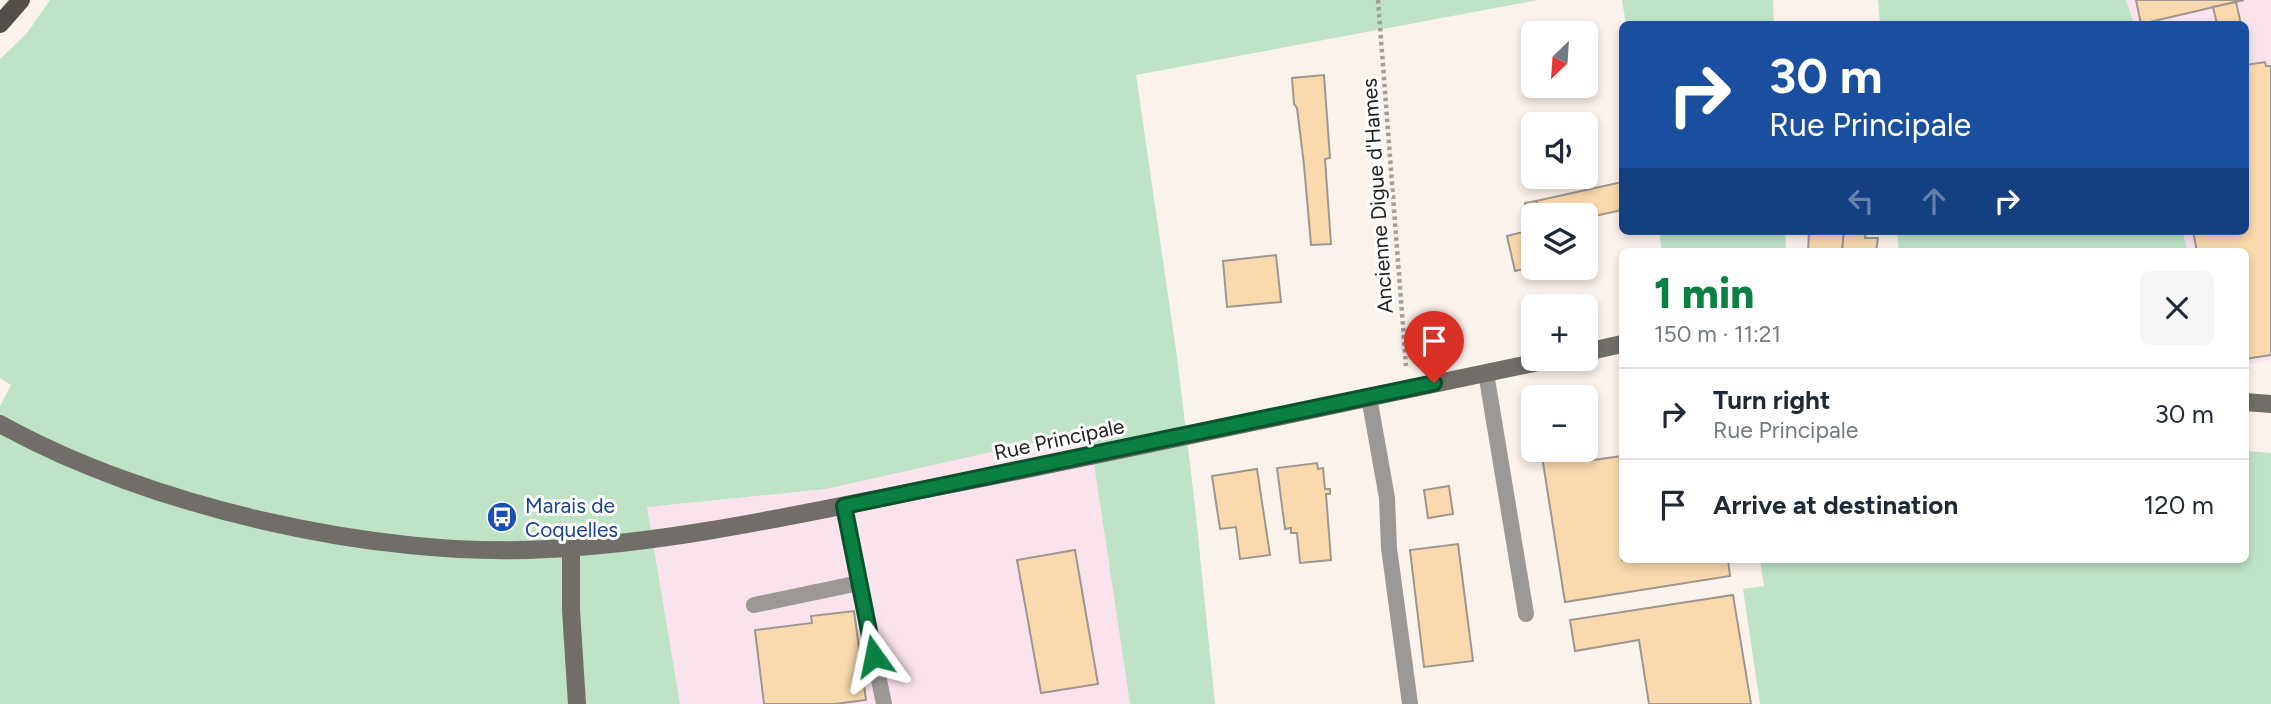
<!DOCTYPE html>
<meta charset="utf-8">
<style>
body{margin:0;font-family:Figtree,sans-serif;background:#f6f6f7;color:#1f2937;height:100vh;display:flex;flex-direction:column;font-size:26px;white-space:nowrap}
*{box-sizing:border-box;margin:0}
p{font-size:23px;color:#747a83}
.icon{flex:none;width:38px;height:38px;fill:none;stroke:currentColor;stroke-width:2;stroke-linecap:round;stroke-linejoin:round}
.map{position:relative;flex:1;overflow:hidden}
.drawer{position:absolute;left:1619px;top:248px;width:630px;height:315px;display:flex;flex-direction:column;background:#fff;border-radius:10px;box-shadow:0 4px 10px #0003}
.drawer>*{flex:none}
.top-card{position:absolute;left:1619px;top:21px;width:630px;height:214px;border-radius:10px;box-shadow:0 4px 10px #0003;background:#1a4fa0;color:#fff;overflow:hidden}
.needle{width:46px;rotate:205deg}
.fabs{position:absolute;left:1521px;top:21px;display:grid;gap:14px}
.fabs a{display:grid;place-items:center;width:77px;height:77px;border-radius:10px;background:#fff;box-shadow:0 4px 10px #0003;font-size:35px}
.pin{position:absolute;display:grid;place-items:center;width:60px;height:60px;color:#fff;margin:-72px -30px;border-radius:50% 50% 50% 0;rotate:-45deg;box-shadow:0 0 7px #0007}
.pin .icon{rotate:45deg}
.me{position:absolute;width:77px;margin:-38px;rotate:348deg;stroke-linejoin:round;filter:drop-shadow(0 0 5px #0008)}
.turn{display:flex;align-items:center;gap:24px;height:147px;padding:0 35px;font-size:32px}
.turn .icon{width:91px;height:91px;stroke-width:2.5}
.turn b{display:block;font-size:49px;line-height:60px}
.lanes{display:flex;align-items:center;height:66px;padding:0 35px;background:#0003;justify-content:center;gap:35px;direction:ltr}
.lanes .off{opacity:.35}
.round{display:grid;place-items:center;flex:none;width:74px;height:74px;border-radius:10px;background:#f6f6f7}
.head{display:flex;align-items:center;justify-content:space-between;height:119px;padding:0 35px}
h1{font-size:42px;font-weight:800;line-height:52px;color:#0b8043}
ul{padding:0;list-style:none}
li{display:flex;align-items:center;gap:21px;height:91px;padding:0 35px;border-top:2px solid #e0e1e3}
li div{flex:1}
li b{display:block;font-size:26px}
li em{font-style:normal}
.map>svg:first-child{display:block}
</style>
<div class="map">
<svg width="2271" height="704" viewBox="0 0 2271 704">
<rect width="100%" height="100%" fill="#fcf2ec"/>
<g fill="#fbe3ed">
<polygon points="2126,0 2271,0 2271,360 2245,365 2245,252 2187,252 2183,231 2245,231 2245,24 2134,24"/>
<polygon points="1090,430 1130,704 680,704 647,507 826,489"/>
</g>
<g fill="#bee3c7">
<polygon points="50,0 1538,0 1136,75 1177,357 1195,506 1215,704 1130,704 1089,430 826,489 647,507 680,704 0,704 0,406 11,385 0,378 0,59 27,33"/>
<polygon points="1622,0 1773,0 1774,24 1626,24"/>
<polygon points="1878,0 2126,0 2134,24 1880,24"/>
<polygon points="1659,231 1785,231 1786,252 1662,252"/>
<polygon points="1897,231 2183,231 2187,252 1899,252"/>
<polygon points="2245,451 2271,453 2271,704 1760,704 1743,589 1764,586 1760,560 2245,560"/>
</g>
<g fill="#fad9ae" stroke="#9d978f" stroke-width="2">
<polygon points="2136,0 2244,0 2141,24"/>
<polygon points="2236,2 2241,24 2217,24 2213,7"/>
<polygon points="2265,62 2266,66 2271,66 2271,355 2245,359 2245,252 2197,252 2193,231 2245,231 2245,65"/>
<polygon points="1324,75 1330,158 1325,159 1331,244 1311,245 1304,165 1297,108 1294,104 1292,78"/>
<polygon points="1622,182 1622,210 1586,218 1586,215 1539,215 1536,201"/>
<polygon points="1536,201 1539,215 1533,215 1533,229 1531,230 1525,203"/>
<polygon points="1531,230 1533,267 1515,271 1507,236"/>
<polygon points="1809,231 1844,231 1842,252 1808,252"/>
<polygon points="1844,231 1866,231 1865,238 1878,238 1876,252 1842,252"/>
<polygon points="1276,255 1281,302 1227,307 1223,261"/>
<polygon points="1541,450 1585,450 1586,461 1622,456 1622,560 1728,560 1730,576 1565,602"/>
<polygon points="1317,463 1318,469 1323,468 1325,489 1330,489 1330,494 1326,494 1331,560 1300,563 1297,533 1291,533 1291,528 1285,529 1277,468"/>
<polygon points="1257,469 1270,555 1240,559 1236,527 1220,529 1212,476"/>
<polygon points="1449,486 1453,514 1428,518 1424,490"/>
<polygon points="1458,544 1473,661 1424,667 1410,550"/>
<polygon points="1075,550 1098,684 1041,693 1017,560"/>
<polygon points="1733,595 1751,704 1649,704 1639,640 1575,651 1570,620"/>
<polygon points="854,611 866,700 835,704 764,704 755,630 812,623 811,616"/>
</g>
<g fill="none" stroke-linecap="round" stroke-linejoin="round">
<polyline stroke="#a39c97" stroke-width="4.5" stroke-dasharray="3.5 3.5" stroke-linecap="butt" points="1378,0 1406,366"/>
<g stroke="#9b9895" stroke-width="16">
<polyline points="1486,373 1526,614"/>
<polyline points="1369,397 1387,498 1389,548 1410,704"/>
<polyline points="844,506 859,583"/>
<polyline points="754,605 859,583 884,704"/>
</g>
<g stroke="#716d68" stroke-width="18">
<polyline points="1586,352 1622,344"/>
<polyline points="2245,402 2271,404"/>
<path d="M 0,424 C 150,507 377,559 548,549 C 681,542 812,511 942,486 C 1146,446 1349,401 1553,359"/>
<polyline points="571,548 571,610 577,704"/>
</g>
<polyline stroke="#534e49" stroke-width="18" points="0,24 21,0"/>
</g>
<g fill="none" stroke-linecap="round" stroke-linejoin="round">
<g stroke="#07532c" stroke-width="18">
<polyline id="route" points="874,656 844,506 1434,383"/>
</g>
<use href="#route" stroke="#0b8043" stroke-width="12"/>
</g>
<defs>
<g id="bus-disc" transform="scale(1.575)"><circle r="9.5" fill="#1a4fb4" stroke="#fff"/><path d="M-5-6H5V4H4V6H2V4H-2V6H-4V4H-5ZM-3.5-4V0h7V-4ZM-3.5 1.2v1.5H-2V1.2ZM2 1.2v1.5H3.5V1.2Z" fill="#fff"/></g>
</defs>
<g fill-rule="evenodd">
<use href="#bus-disc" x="502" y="517"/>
</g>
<g text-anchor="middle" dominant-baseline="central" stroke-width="6" stroke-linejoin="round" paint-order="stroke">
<g font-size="21" fill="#23201e" stroke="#fff">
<text transform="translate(1377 196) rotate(-94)">Ancienne Digue d'Hames</text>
<text transform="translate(1059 439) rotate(-12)">Rue Principale</text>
</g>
<g font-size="21" fill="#164399" stroke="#fff" text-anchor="start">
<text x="525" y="505">Marais de<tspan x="525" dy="24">Coquelles</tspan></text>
</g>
</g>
</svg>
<div class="fabs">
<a><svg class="needle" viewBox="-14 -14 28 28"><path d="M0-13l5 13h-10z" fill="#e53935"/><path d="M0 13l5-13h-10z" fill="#747a83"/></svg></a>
<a><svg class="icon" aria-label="sound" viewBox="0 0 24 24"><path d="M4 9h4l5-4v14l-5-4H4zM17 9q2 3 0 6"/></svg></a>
<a><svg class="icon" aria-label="layers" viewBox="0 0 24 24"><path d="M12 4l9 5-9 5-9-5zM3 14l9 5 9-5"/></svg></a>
<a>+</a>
<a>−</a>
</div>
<div class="pin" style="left:1434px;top:383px;background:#d93025"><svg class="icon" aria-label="arrive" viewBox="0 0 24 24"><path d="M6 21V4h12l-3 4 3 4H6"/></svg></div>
<svg class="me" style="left:874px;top:656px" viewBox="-20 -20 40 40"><path d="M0-17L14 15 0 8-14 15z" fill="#0b8043" stroke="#fff" stroke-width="4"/></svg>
<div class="top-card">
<div class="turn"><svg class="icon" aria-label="right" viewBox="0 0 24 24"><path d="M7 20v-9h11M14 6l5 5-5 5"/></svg><div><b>30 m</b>Rue Principale</div></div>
<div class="lanes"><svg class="icon off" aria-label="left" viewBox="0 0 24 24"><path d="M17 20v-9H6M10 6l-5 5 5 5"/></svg><svg class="icon off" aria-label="ahead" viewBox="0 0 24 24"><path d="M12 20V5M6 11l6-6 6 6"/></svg><svg class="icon" aria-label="right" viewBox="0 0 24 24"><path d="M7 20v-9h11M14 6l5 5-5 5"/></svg></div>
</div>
<section class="drawer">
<div class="head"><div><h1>1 min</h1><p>150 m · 11:21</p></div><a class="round"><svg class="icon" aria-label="close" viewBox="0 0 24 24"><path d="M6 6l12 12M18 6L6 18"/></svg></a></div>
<ul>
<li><svg class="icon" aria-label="right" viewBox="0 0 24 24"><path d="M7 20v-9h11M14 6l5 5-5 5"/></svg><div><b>Turn right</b><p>Rue Principale</p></div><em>30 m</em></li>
<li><svg class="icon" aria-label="arrive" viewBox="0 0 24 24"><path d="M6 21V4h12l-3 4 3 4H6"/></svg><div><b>Arrive at destination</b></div><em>120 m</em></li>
</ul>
</section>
</div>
